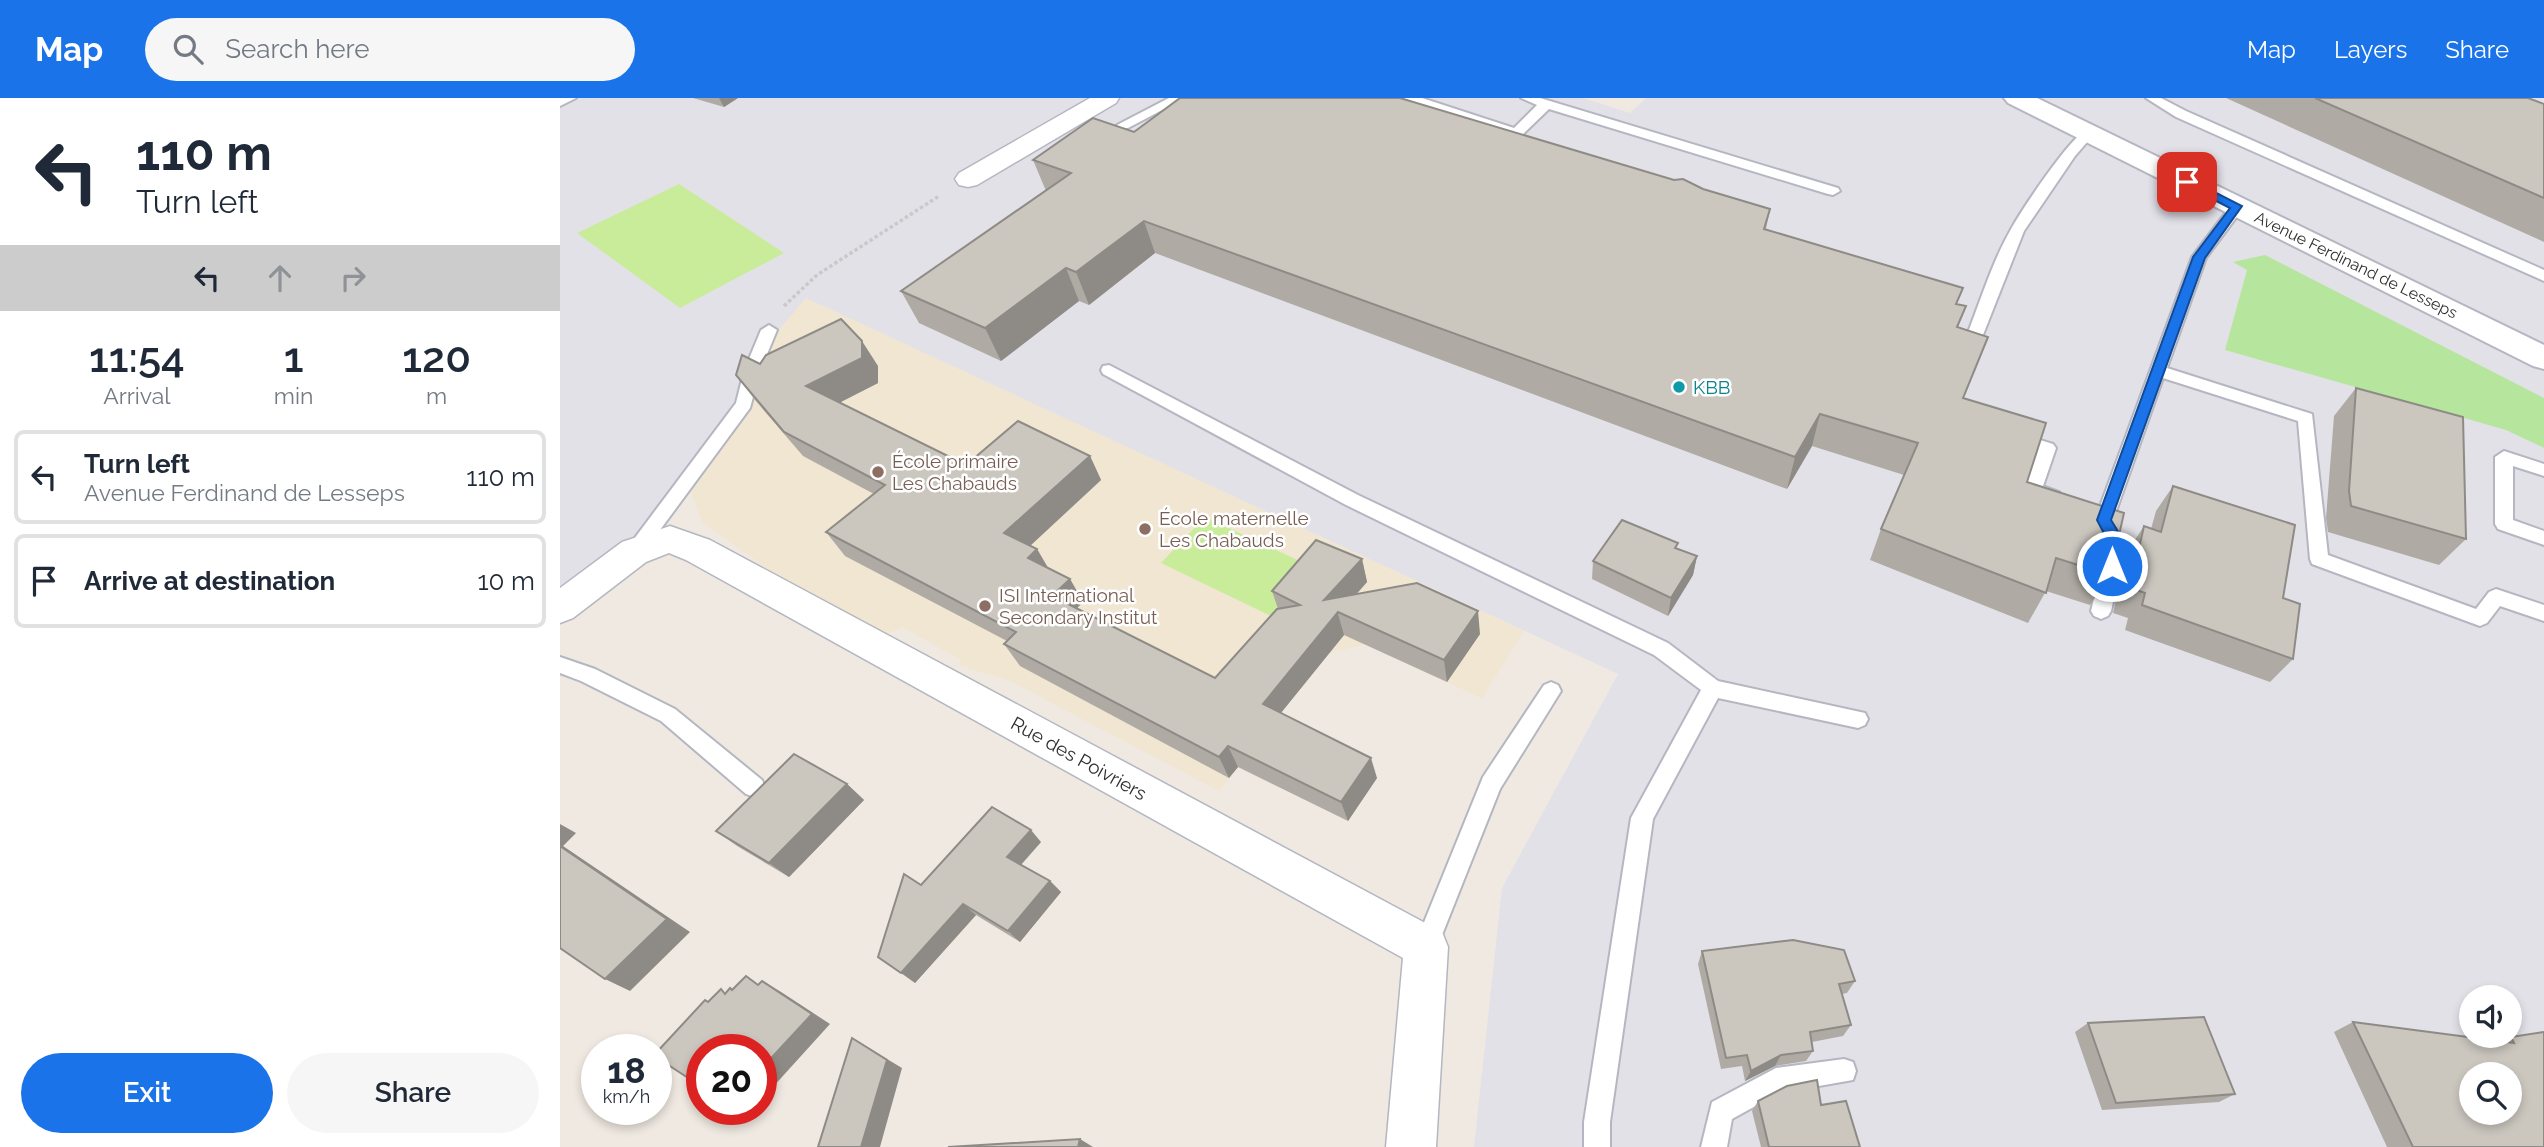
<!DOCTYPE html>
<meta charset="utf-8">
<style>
body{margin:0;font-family:Raleway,sans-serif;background:#f6f6f7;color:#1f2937;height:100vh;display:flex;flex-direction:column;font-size:26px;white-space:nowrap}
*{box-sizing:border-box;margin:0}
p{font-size:23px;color:#747a83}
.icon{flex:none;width:38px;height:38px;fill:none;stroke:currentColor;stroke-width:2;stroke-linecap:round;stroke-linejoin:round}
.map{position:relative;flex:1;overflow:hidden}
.side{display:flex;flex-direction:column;background:#fff;width:560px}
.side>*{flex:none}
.top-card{background:#fff;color:#1f2937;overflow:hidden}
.fabs{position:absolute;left:1899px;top:887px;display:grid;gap:14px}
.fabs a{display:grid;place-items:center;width:63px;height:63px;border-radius:50%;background:#fff;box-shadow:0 4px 10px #0003;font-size:35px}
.speed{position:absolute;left:21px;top:936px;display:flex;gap:14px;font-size:35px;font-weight:700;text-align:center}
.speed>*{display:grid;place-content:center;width:91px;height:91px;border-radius:50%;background:#fff;box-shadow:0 4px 10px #0003;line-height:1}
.speed small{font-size:18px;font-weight:400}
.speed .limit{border:10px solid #d22;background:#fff;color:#111}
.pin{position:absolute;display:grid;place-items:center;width:60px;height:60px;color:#fff;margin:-30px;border-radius:14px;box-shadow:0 4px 10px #0006}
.me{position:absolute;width:77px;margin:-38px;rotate:0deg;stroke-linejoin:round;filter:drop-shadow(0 0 5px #0008)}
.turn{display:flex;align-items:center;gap:24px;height:147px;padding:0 21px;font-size:32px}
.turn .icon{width:91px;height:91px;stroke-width:2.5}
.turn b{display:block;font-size:49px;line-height:60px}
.lanes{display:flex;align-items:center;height:66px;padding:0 21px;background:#0003;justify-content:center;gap:35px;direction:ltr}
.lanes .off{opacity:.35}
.eta{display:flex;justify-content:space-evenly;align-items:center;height:119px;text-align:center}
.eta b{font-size:42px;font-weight:600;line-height:49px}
.primary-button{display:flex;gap:14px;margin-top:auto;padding:14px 21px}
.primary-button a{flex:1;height:80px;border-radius:42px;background:#1a73e8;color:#fff;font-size:28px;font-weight:600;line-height:80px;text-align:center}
.primary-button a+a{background:#f6f6f7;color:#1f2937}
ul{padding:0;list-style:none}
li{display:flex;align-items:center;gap:21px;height:94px;margin:0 14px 10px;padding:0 7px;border:4px solid #e0e1e3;border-radius:10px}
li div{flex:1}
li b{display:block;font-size:26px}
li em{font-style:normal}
header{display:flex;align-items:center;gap:42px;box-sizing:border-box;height:98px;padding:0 35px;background:#1a73e8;color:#fff}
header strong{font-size:33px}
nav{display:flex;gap:38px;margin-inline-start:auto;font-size:24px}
.search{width:490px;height:63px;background:#f6f6f7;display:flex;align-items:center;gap:18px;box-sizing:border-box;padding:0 24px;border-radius:38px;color:#747a83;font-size:26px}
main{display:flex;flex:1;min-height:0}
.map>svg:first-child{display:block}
</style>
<header>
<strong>Map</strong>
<div class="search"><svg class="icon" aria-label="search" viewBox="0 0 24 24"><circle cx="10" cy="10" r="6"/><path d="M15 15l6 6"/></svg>Search here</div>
<nav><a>Map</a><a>Layers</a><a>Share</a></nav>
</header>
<main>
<section class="side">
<div class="top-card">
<div class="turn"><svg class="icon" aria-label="left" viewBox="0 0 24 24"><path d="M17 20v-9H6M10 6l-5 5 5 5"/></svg><div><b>110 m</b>Turn left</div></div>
<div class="lanes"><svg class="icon" aria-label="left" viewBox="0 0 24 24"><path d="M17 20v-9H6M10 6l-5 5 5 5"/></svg><svg class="icon off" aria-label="ahead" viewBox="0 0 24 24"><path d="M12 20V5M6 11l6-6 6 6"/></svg><svg class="icon off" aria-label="right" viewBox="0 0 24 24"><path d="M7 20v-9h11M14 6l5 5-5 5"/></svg></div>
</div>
<div class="eta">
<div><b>11:54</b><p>Arrival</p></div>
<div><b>1</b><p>min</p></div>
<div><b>120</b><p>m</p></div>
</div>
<ul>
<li><svg class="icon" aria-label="left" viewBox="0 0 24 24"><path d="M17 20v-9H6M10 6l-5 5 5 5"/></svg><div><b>Turn left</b><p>Avenue Ferdinand de Lesseps</p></div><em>110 m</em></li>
<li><svg class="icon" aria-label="arrive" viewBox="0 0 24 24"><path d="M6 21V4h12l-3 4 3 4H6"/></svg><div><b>Arrive at destination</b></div><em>10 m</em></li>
</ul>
<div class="primary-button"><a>Exit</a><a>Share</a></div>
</section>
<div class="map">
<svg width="1984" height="1049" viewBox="0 0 1984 1049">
<rect width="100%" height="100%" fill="#efe9e1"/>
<path fill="#e3e1e8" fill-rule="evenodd" d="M 0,0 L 1023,0 L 1070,15 L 1086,0 L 1984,0 L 1984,1049 L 914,1049 L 942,790 L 1058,576 L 246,201 L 207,246 L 185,316 L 131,394 L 0,494 ZM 1911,900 L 1950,900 L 1950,938 L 1911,938 ZM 1911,976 L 1950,976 L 1950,1015 L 1911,1015 Z"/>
<polygon fill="#f0e6d1" points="246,200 964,533 922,600 823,555 818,543 746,561 759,567 659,693 448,582 400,568 400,561 342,529 327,536 315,530 213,475 142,424 131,394 185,316 207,246"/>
<polygon fill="#b6e59e" points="1705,157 1984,300 1984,350 1946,332 1665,252 1687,172 1673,164"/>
<g fill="#c9ec9a">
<polygon points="119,86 224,155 120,210 17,135"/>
<polygon points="645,419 755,470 713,519 601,465"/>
</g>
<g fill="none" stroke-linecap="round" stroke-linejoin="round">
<g stroke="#b4b7c1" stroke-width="4">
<g id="service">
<polygon points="0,0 16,0 0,8"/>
<polygon points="609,0 625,0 568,30 558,30 557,27"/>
<polygon points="843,0 862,0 954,30 977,7 961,0 980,0 1278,90 1280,93 1273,97 1268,96 989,11 961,38 956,39"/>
<polygon points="1586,0 1601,0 1626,13 1984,172 1984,183 1616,19"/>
<path d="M 1528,31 L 1535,35 L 1515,58 L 1464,133 L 1417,252 L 1409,257 L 1403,256 L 1401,252 C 1417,214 1430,168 1450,133 C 1460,114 1512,36 1528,31 Z"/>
<polygon points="1677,105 1684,109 1646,160 1607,270 1752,316 1768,457 1916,511 1929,494 1936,491 1984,507 1984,523 1940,508 1927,525 1920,528 1752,466 1750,461 1738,323 1603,280 1553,422 1550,427 1538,427 1535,422 1632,159 1672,106"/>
<polygon points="209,227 217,232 200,273 190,310 80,459 68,459 65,454 68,449 176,305 184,273 201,232"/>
<polygon points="549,267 798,397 1108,545 1158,583 1305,615 1308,621 1305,627 1298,630 1158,600 1093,721 1050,1024 1050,1049 1024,1049 1024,1024 1071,720 1141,592 1094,557 786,407 543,276 541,272 543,268"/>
<path d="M 1454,334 L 1493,346 L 1496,350 L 1483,388 L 1499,394 L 1502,399 L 1499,404 C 1489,407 1470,400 1464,391 L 1477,353 L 1448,344 L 1446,340 L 1448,336 Z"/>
<polygon points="1944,353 1984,366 1984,378 1953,368 1953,422 1984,433 1984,447 1938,431 1935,426 1935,359"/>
<polygon points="1555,445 1561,447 1564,452 1551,513 1548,518 1541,521 1534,518 1531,513 1546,452 1549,447"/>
<polygon points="0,559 35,571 115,611 202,682 205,689 202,696 194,699 186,696 101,623 21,583 0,575"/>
<polygon points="991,584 998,587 1001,593 940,691 874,857 866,860 858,857 854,849 923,679 984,587"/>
<polygon points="1284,961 1293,964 1296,973 1293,982 1219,995 1172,1021 1167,1049 1141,1049 1152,1004 1216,970"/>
</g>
</g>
<g stroke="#b4b7c1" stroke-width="3">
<g id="minor">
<polygon points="530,0 559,0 556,5 417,87 408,89 399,87 395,81 399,75"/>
<polygon points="110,428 150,442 882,834 888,849 876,1049 826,1049 843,860 126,462 109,455 86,464 13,520 0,525 0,490 62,444"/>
</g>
</g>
<g stroke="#b4b7c1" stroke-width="4">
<polygon id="secondary" points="1444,0 1477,0 1984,247 1984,271 1973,268 1448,5"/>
</g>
<polyline stroke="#c9c9c9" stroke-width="3.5" stroke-dasharray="3.5 2.5" stroke-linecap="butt" points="224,208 257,177 379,98"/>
<use href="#service" fill="#fff" fill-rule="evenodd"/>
<use href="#minor" fill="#fff" fill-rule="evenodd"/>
<use href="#secondary" fill="#fff" fill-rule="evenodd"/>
</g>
<g fill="#afaba4">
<polygon points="133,0 178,0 164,9"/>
<polygon points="1666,0 1968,0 1984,6 1984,144"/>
<polygon points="574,34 1143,91 1210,111 1206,131 1397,206 1398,230 1403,300 1467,384 1550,477 1530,507 1486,493 1468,525 1310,462 1321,431 1344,377 1252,348 1227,391 595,155 529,207 519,203 441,263 359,225 341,193 486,93 473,62"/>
<polygon points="200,266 318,268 318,285 279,305 406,367 530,358 541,382 470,448 477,451 488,470 510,481 523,504 517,510 655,580 718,511 712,493 802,461 807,484 796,497 920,536 887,584 784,537 721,615 817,680 788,723 678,669 669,680 460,568 444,546 447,543 285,458 266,434 314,396 243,358 195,302 176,277"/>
<polygon points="1796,290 1906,441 1879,467 1768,434 1766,420 1774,318"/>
<polygon points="1613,388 1723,500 1733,561 1710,584 1565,532 1568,520 1553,515 1567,454 1584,428 1591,431 1596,413"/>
<polygon points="1117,451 1137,458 1133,477 1108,518 1032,481 1033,463"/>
<polygon points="287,686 304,702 229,779 177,748 156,733"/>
<polygon points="481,744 461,767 490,783 501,794 460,844 416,817 355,885 361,787"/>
<polygon points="1142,853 1295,883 1287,895 1282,896 1291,927 1283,938 1252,944 1253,953 1246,963 1215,968 1185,983 1182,968 1161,971 1138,866"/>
<polygon points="1793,924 1939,943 1951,939 1984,934 1984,1049 1827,1049 1774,934"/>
<polygon points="1528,925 1675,996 1659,1004 1542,1012 1515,934"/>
<polygon points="1198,1003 1261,1007 1300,1049 1201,1049 1192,1013"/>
</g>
<g fill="#8e8b86">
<polygon points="159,0 178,0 164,9"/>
<polygon points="584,123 595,155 529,207 516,174"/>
<polygon points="506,170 519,203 441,263 425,230"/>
<polygon points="302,243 318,268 318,285 263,313 246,288"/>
<polygon points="1260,316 1252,348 1227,391 1235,359"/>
<polygon points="530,358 541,382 458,459 444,435"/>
<polygon points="477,451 491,475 468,460"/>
<polygon points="1137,458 1133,477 1108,518 1111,500"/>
<polygon points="802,461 807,484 778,516 784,537 711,627 703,606 764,502"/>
<polygon points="510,481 523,504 506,521 492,498"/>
<polygon points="918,513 920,536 887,584 884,562"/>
<polygon points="668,648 678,669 669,680 659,659"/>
<polygon points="811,660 817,680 788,723 781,704"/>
<polygon points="287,686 304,702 229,779 209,765"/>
<polygon points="0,726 16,735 3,748 130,834 70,893 45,881 0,748"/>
<polygon points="471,732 481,744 458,770 447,759"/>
<polygon points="490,783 501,794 460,844 448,833"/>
<polygon points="403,806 416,817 355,885 341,875"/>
<polygon points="202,883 221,894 270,926 201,1002"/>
<polygon points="292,940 342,970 320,1049 301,1049"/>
<polygon points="1221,957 1215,968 1185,983 1191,973"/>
<polygon points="181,1012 192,1012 190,1015"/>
<polygon points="520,1041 533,1049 518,1049"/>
</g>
<g fill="#cbc7bf" stroke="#8e8b86" stroke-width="2" fill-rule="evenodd">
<polygon points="620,0 840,0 1114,82 1123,81 1143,91 1210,111 1204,131 1403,190 1396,206 1406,208 1397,229 1428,239 1403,300 1486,325 1467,384 1564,415 1550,477 1496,460 1486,495 1321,431 1358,345 1260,316 1235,359 584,123 516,174 506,170 425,230 341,193 511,75 473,62 533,20 574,34"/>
<polygon points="1755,0 1968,0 1984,6 1984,100"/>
<polygon points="281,221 302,243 302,260 246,288 406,367 458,323 530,358 444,435 477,451 468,460 510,481 492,498 655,580 717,511 740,507 712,493 756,442 802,461 764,502 857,485 918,513 884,562 778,514 703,606 811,660 781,704 668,648 659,659 444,546 456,534 266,434 325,387 224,334 176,277 182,257 200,266 206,257"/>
<polygon points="1796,290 1903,319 1906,441 1791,408 1789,393"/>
<polygon points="1613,388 1735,427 1723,500 1740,506 1733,561 1582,507 1585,495 1570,490 1584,428 1601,434"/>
<polygon points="1062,422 1118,445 1115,450 1137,458 1111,500 1033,463"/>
<polygon points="234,656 287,686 209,765 156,733"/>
<polygon points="432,709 471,732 447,759 490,783 448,833 403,806 341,875 318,859 344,776 361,787"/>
<polygon points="0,748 107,821 45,881 0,850"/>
<polygon points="1233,842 1284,852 1295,883 1279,886 1291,927 1250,934 1253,953 1221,957 1191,973 1187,957 1166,960 1142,853"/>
<polygon points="186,878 198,887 202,883 252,916 201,971 201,952 142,952 142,989 96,959 96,955 145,902 148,904 161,891 165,896 170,890 172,892"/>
<polygon points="1644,919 1675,996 1556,1005 1528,925"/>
<path d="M 1793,924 L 1954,945 L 1951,939 L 1984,934 L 1984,1049 L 1853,1049 ZM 1911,976 L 1950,976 L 1950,1015 L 1911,1015 Z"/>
<polygon points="292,940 327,962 301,1049 258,1049"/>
<polygon points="1257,982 1261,1007 1286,1003 1300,1049 1209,1049 1198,1003 1227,988"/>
<polygon points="520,1041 518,1049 388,1049"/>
</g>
<polygon fill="#1a73e8" stroke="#114b97" stroke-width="2" points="1623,82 1631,82 1682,108 1645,160 1551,422 1565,445 1559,468 1552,474 1544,468 1549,445 1537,422 1633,159 1670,110 1623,86"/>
<circle fill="#0f9aa8" stroke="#fff" stroke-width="2.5" cx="1119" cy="289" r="7"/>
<g fill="#8d6e63" stroke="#fff" stroke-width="2.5">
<circle cx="318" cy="374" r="7"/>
<circle cx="585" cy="431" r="7"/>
<circle cx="425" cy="508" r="7"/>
</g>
<g text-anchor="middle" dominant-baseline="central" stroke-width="5" stroke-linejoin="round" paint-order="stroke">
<g font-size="16" fill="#2e2e2e" stroke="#fff">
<text transform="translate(1796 167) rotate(26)">Avenue Ferdinand de Lesseps</text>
</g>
<g font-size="19" fill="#0d838f" stroke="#fff" text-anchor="start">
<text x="1133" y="289">KBB</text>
</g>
<g font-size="19" fill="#785e54" stroke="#fff" text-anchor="start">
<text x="332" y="363">École primaire<tspan x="332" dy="22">Les Chabauds</tspan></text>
<text x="599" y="420">École maternelle<tspan x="599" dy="22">Les Chabauds</tspan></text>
<text x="439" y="497">ISI International<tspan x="439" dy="22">Secondary Institut</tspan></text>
</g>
<g font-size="19" fill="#2e2e2e" stroke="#fff">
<text transform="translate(519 660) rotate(29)">Rue des Poivriers</text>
</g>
</g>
</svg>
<div class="fabs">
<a><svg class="icon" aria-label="sound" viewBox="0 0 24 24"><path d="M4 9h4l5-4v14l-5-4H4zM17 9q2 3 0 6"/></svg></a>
<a><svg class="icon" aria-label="search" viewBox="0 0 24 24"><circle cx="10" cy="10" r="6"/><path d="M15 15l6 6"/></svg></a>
</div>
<div class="speed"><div>18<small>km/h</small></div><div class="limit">20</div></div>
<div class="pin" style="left:1627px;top:84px;background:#d93025"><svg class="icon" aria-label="arrive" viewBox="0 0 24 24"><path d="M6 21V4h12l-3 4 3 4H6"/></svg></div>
<svg class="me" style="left:1552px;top:468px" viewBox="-20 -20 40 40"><circle r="17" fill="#1a73e8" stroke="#fff" stroke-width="3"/><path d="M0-11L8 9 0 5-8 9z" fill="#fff"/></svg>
</div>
</main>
